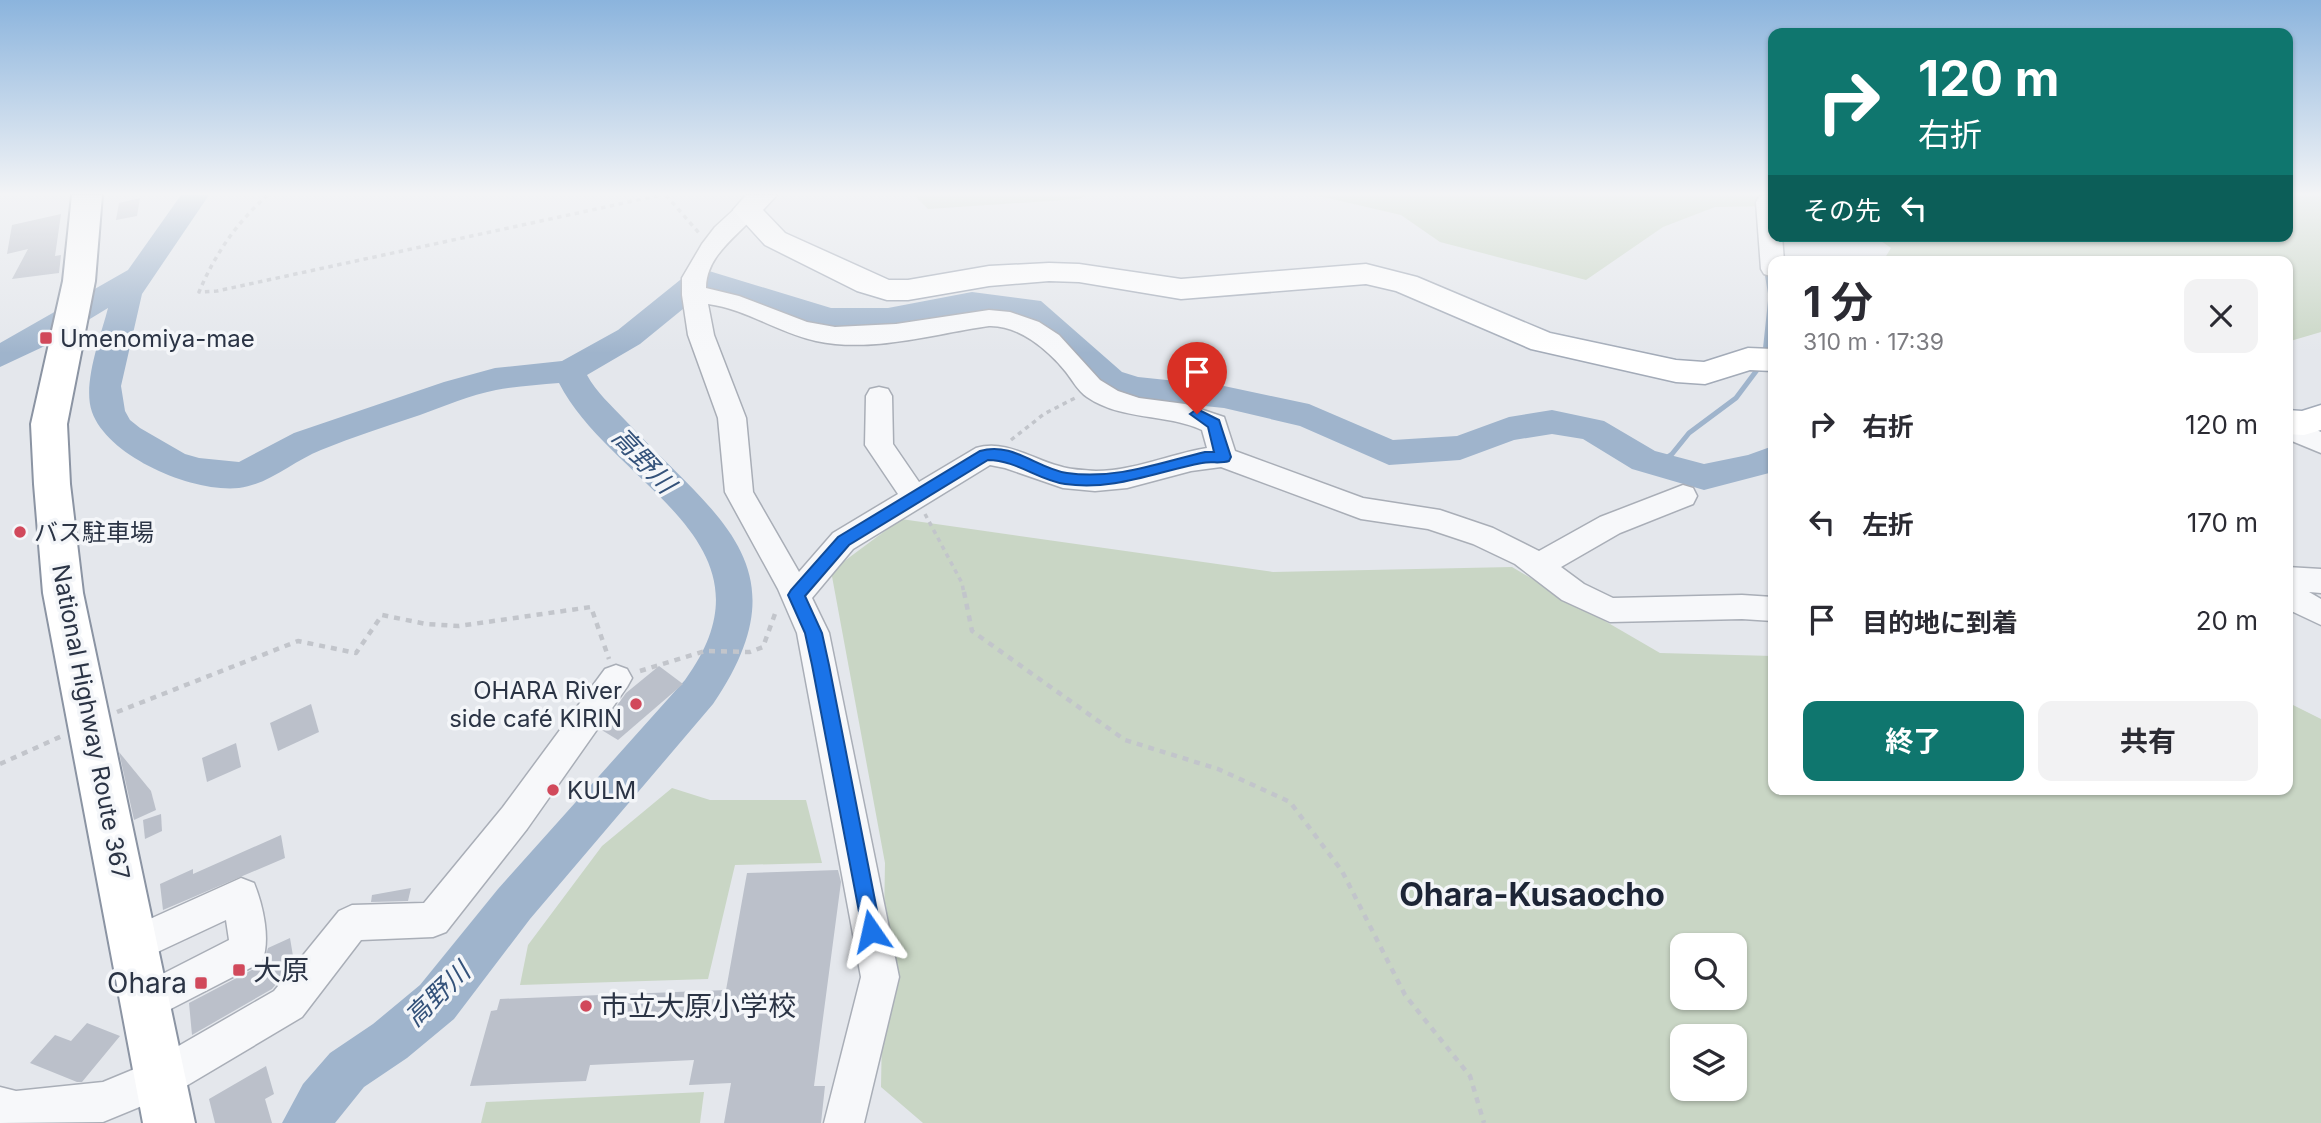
<!DOCTYPE html>
<html lang="ja">
<meta charset="utf-8">
<style>
body{margin:0;font-family:Inter,"Noto Sans JP",sans-serif;background:#f2f2f3;color:#2b2b33;height:100vh;display:flex;flex-direction:column;font-size:26px;white-space:nowrap}
*{box-sizing:border-box;margin:0}
p{font-size:23px;color:#7c7c81}
.icon{flex:none;width:38px;height:38px;fill:none;stroke:currentColor;stroke-width:2;stroke-linecap:round;stroke-linejoin:round}
.map{position:relative;flex:1;overflow:hidden}
.side{position:absolute;left:1768px;top:256px;width:525px;height:539px;display:flex;flex-direction:column;background:#fff;border-radius:14px;box-shadow:0 2px 5px #0004}
.side>*{flex:none}
.banner{position:absolute;left:1768px;top:28px;width:525px;height:214px;border-radius:14px;box-shadow:0 2px 5px #0004;background:#0f766e;color:#fff;overflow:hidden}
.buttons{position:absolute;left:1670px;top:933px;display:grid;gap:14px}
.buttons a{display:grid;place-items:center;width:77px;height:77px;border-radius:14px;background:#fff;box-shadow:0 2px 5px #0004;font-size:35px}
.pin{position:absolute;display:grid;place-items:center;width:60px;height:60px;color:#fff;margin:-72px -30px;border-radius:50% 50% 50% 0;rotate:-45deg;box-shadow:0 0 7px #0007}
.pin .icon{rotate:45deg}
.me{position:absolute;width:77px;margin:-38px;rotate:349deg;stroke-linejoin:round;filter:drop-shadow(0 0 5px #0008)}
.turn{display:flex;align-items:center;gap:24px;height:147px;padding:0 35px;font-size:32px}
.turn .icon{width:91px;height:91px;stroke-width:2.5}
.turn b{display:block;font-size:49px;line-height:60px}
.then{display:flex;align-items:center;height:66px;padding:0 35px;background:#0003;gap:14px;font-size:26px}
.round{display:grid;place-items:center;flex:none;width:74px;height:74px;border-radius:14px;background:#f2f2f3}
.overview{display:flex;align-items:center;justify-content:space-between;height:119px;padding:0 35px}
h1{font-size:42px;font-weight:700;line-height:52px}
.button{display:flex;gap:14px;margin-top:auto;padding:14px 35px}
.button a{flex:1;height:80px;border-radius:14px;background:#0f766e;color:#fff;font-size:28px;font-weight:700;line-height:80px;text-align:center}
.button a+a{background:#f2f2f3;color:#2b2b33}
ul{padding:0;list-style:none}
li{display:flex;align-items:center;gap:21px;height:98px;padding:0 35px}
li div{flex:1}
li b{display:block;font-size:26px}
li em{font-style:normal}
.map>svg:first-child{display:block}
</style>
<div class="map">
<svg width="2321" height="1123" viewBox="0 0 2321 1123">
<rect width="100%" height="100%" fill="#e4e7ec"/>
<g fill="#c9d6c5" fill-rule="evenodd">
<polygon points="914,195 1089,195 1079,199 928,209"/>
<polygon points="1315,195 1773,195 1773,206 1715,207 1663,227 1586,280 1440,242 1401,215"/>
<polygon points="2287,195 2321,195 2321,332 2287,342 2287,261 1883,261 1891,248 1874,236 2287,236"/>
<path d="M 901,519 L 1273,572 L 1512,567 L 1660,653 L 1773,656 L 1773,789 L 2287,789 L 2287,702 L 2321,719 L 2321,1123 L 923,1123 L 881,1087 L 885,863 L 831,571 ZM 1682,945 L 1734,945 L 1734,998 L 1682,998 ZM 1682,1036 L 1734,1036 L 1734,1088 L 1682,1088 Z"/>
<polygon points="672,788 710,800 806,800 822,863 735,865 708,979 520,985 528,945 602,846"/>
<polygon points="704,1092 700,1123 481,1123 486,1102"/>
</g>
<g fill="none" stroke-linecap="round" stroke-linejoin="round">
<g stroke="#9fb4cc" stroke-width="5">
<polyline points="1765,353 1771,296 1766,267"/>
<polyline points="1659,463 1672,454 1689,433 1736,398 1760,366"/>
</g>
<path fill="#9fb4cc" fill-rule="evenodd" d="M 181,195 L 209,195 L 142,294 L 121,386 L 125,411 L 130,420 L 140,428 L 185,454 L 199,458 L 239,462 L 294,433 L 444,382 L 495,368 L 562,361 L 618,330 L 685,276 L 696,273 L 709,271 L 831,308 L 888,308 L 972,292 L 1041,301 L 1122,372 L 1138,377 L 1224,386 L 1309,404 L 1393,440 L 1457,436 L 1509,417 L 1552,410 L 1604,421 L 1655,451 L 1704,464 L 1748,455 L 1773,446 L 1773,472 L 1704,490 L 1632,469 L 1583,439 L 1552,434 L 1514,440 L 1460,460 L 1389,465 L 1300,426 L 1224,408 L 1136,399 L 1100,388 L 1021,317 L 972,312 L 888,328 L 830,328 L 705,291 L 640,344 L 587,375 C 596,392 612,406 625,420 C 713,515 808,565 713,704 L 530,919 L 454,1019 L 407,1058 L 364,1087 L 335,1123 L 282,1123 L 303,1084 L 330,1053 L 373,1024 L 420,985 L 498,889 L 685,680 C 786,541 612,486 559,383 C 538,385 517,386 496,390 C 470,395 445,406 420,415 C 387,426 353,437 321,450 C 293,461 270,484 239,488 C 193,493 108,457 92,412 C 82,384 101,336 108,308 L 47,345 L 0,367 L 0,343 L 128,270 Z"/>
</g>
<g fill="#bbc0ca">
<polygon points="140,198 137,216 116,220 119,203"/>
<polygon points="61,214 55,256 61,255 59,273 12,279 28,249 7,254 12,225"/>
<polygon points="659,666 683,684 618,740 600,729 626,693"/>
<polygon points="311,704 319,732 278,751 270,723"/>
<polygon points="236,743 241,767 207,782 202,758"/>
<polygon points="119,752 151,791 156,810 134,820"/>
<polygon points="161,814 162,831 145,839 143,820"/>
<polygon points="281,835 285,858 163,910 160,884 193,869 193,874"/>
<polygon points="838,870 841,882 814,1086 825,1086 821,1123 724,1123 731,1083 689,1085 694,1060 590,1065 586,1081 470,1086 491,1011 497,1010 500,999 726,990 747,873"/>
<polygon points="411,888 408,901 371,902 372,895"/>
<polygon points="290,938 294,962 272,989 192,1035 189,1003 263,964 268,948"/>
<polygon points="87,1023 120,1036 82,1082 77,1082 30,1063 55,1035 71,1041"/>
<polygon points="266,1066 274,1094 265,1099 272,1123 215,1123 209,1099"/>
</g>
<g fill="none" stroke-linecap="round" stroke-linejoin="round">
<g stroke="#a9aeb7" stroke-width="3">
<g id="minor">
<polygon points="1766,195 1773,197 1773,236 1782,236 1784,261 1773,261 1773,277 1764,274 1761,269 1756,202 1759,197"/>
<path d="M 747,203 L 755,205 L 759,210 C 741,235 706,253 706,288 L 739,296 L 807,322 L 835,327 L 896,324 L 989,310 L 1010,312 L 1039,322 L 1059,335 L 1100,380 L 1118,391 L 1139,398 L 1185,404 L 1224,417 L 1235,451 L 1363,498 L 1440,510 L 1493,528 L 1539,551 L 1600,517 L 1683,485 L 1693,488 L 1697,496 L 1693,504 L 1620,533 L 1561,567 L 1584,584 L 1613,598 L 1742,595 L 1773,597 L 1773,621 L 1742,619 L 1610,622 L 1562,600 L 1515,564 L 1473,544 L 1428,529 L 1361,519 L 1221,467 L 1191,471 L 1127,488 L 1095,491 L 1063,488 L 1005,468 L 990,465 L 853,549 L 812,598 L 829,633 L 899,977 L 864,1123 L 824,1123 L 861,977 L 797,633 L 778,589 L 725,492 L 718,418 L 688,335 L 682,295 L 682,278 L 702,244 L 715,227 L 739,205 ZM 708,304 C 746,309 779,333 816,341 C 872,353 933,334 989,326 C 1019,325 1048,350 1066,372 C 1073,381 1078,391 1087,397 C 1122,421 1165,413 1202,430 L 1207,448 C 1170,454 1134,471 1096,471 C 1084,470 1070,470 1059,466 C 1032,459 1005,439 976,448 L 919,482 L 893,444 L 892,396 L 888,389 L 879,387 L 870,389 L 866,396 L 865,445 L 898,494 L 833,533 L 799,572 L 753,492 L 746,418 L 714,335 Z"/>
<polygon points="2287,417 2321,432 2321,453 2287,439"/>
<polygon points="2287,567 2321,569 2321,593 2309,592 2321,599 2321,625 2287,609"/>
<polygon points="616,665 627,669 632,678 627,687 527,829 446,932 433,937 361,940 302,1017 176,1092 103,1122 0,1123 0,1087 16,1091 103,1082 149,1063 274,991 339,911 352,905 424,903 503,807 605,669"/>
<path d="M 241,878 L 254,883 C 263,905 271,940 262,962 L 159,1015 L 146,1021 L 133,1015 L 127,1002 L 133,989 L 229,940 L 226,920 L 134,963 L 121,958 L 115,945 L 121,932 Z"/>
</g>
</g>
<g stroke="#a3abb8" stroke-width="3">
<g id="major">
<polygon points="746,195 777,195 763,210 785,233 889,280 908,280 989,266 1049,263 1079,264 1181,279 1366,264 1417,277 1550,333 1676,360 1704,362 1748,348 1773,349 1773,371 1750,370 1705,384 1676,382 1531,349 1396,291 1366,284 1181,299 1079,282 1049,281 989,286 908,300 887,300 857,291 765,245 733,210"/>
<polygon points="2321,405 2321,430 2304,435 2287,434 2287,410 2302,411"/>
</g>
</g>
<g stroke="#8b94a3" stroke-width="4">
<polygon id="highway" points="72,195 102,195 95,281 67,424 70,484 83,593 195,1123 143,1123 43,593 34,484 31,424 63,281"/>
</g>
<g stroke="#c2c5cb" stroke-width="3.5" stroke-dasharray="4.5 4.5" stroke-linecap="butt">
<path d="M 268,195 C 237,222 215,254 199,292 L 217,291 L 661,195"/>
<polyline points="666,195 699,233"/>
<polyline points="1011,440 1044,414 1075,398"/>
<polyline points="925,514 962,583 964,594"/>
</g>
<g stroke="#c2c5cb" stroke-width="4.5" stroke-dasharray="6 6" stroke-linecap="butt">
<polyline points="964,592 972,631 1125,740 1218,769 1290,802 1342,871 1405,995 1470,1076 1484,1123"/>
<polyline points="640,671 705,651 750,652 763,647 776,611"/>
<polyline points="117,712 298,641 356,653 382,615 426,624 459,626 591,607 609,659"/>
<polyline points="0,764 62,736"/>
</g>
<use href="#minor" fill="#f7f8fa" fill-rule="evenodd"/>
<use href="#major" fill="#fff" fill-rule="evenodd"/>
<use href="#highway" fill="#fff" fill-rule="evenodd"/>
</g>
<linearGradient id="sky" x2="0" y2="1"><stop stop-color="#8bb4dd"/><stop offset="0.55" stop-color="#f3f4f6"/><stop offset="1" stop-color="#f3f4f6" stop-opacity="0"/></linearGradient>
<rect width="2321" height="353" fill="url(#sky)"/>
<path fill="#1a73e8" stroke="#114b97" stroke-width="2" d="M 1197,409 L 1219,420 L 1231,457 L 1229,461 C 1220,464 1211,461 1202,463 C 1155,472 1114,491 1065,484 C 1038,480 1016,460 988,460 L 849,545 L 805,596 L 822,633 L 829,665 L 881,931 L 878,938 L 871,940 L 864,938 L 812,665 L 805,633 L 788,595 L 791,590 L 838,537 L 980,451 C 1012,441 1038,469 1067,473 C 1115,480 1159,463 1205,452 L 1214,452 L 1208,427 L 1190,414 Z"/>
<g fill="#d1495b" stroke="#f4f6f9" stroke-width="2.5">
<rect x="39" y="331" width="14" height="14" rx="3.5"/>
<circle cx="20" cy="532" r="7"/>
<circle cx="636" cy="704" r="7"/>
<circle cx="553" cy="790" r="7"/>
<rect x="232" y="963" width="14" height="14" rx="3.5"/>
<rect x="194" y="976" width="14" height="14" rx="3.5"/>
<circle cx="586" cy="1006" r="7"/>
</g>
<g text-anchor="middle" dominant-baseline="central" stroke-width="7" stroke-linejoin="round" paint-order="stroke">
<g font-size="24" fill="#2b3445" stroke="#f4f6f9" text-anchor="start">
<text x="60" y="338">Umenomiya-mae</text>
<text x="34" y="532">バス駐車場</text>
<text x="622" y="690" text-anchor="end">OHARA River<tspan x="622" dy="28">side café KIRIN</tspan></text>
<text x="567" y="790">KULM</text>
</g>
<g font-size="24" fill="#2b3445" stroke="#f4f6f9">
<text transform="translate(91 722) rotate(79)">National Highway Route 367</text>
</g>
<g font-size="26" font-style="italic" fill="#34527a" stroke="#f4f6f9">
<text transform="translate(644 460) rotate(47)">高野川</text>
<text transform="translate(437 994) rotate(-44)">高野川</text>
</g>
<g font-size="28" fill="#2b3445" stroke="#f4f6f9" text-anchor="start">
<text x="253" y="970">大原</text>
<text x="187" y="983" text-anchor="end">Ohara</text>
<text x="600" y="1006">市立大原小学校</text>
</g>
<g font-size="32" font-weight="bold" fill="#1d2536" stroke="#f4f6f9">
<text x="1532" y="894">Ohara-Kusaocho</text>
</g>
</g>
</svg>
<div class="buttons">
<a><svg class="icon" aria-label="search" viewBox="0 0 24 24"><circle cx="10" cy="10" r="6"/><path d="M15 15l6 6"/></svg></a>
<a><svg class="icon" aria-label="layers" viewBox="0 0 24 24"><path d="M12 4l9 5-9 5-9-5zM3 14l9 5 9-5"/></svg></a>
</div>
<div class="pin" style="left:1197px;top:414px;background:#d93025"><svg class="icon" aria-label="arrive" viewBox="0 0 24 24"><path d="M6 21V4h12l-3 4 3 4H6"/></svg></div>
<svg class="me" style="left:871px;top:931px" viewBox="-20 -20 40 40"><path d="M0-17L14 15 0 8-14 15z" fill="#1a73e8" stroke="#fff" stroke-width="4"/></svg>
<div class="banner">
<div class="turn"><svg class="icon" aria-label="right" viewBox="0 0 24 24"><path d="M7 20v-9h11M14 6l5 5-5 5"/></svg><div><b>120 m</b>右折</div></div>
<div class="then">その先<svg class="icon" aria-label="left" viewBox="0 0 24 24"><path d="M17 20v-9H6M10 6l-5 5 5 5"/></svg></div>
</div>
<section class="side">
<div class="overview"><div><h1>1 分</h1><p>310 m · 17:39</p></div><a class="round"><svg class="icon" aria-label="close" viewBox="0 0 24 24"><path d="M6 6l12 12M18 6L6 18"/></svg></a></div>
<ul>
<li><svg class="icon" aria-label="right" viewBox="0 0 24 24"><path d="M7 20v-9h11M14 6l5 5-5 5"/></svg><div><b>右折</b></div><em>120 m</em></li>
<li><svg class="icon" aria-label="left" viewBox="0 0 24 24"><path d="M17 20v-9H6M10 6l-5 5 5 5"/></svg><div><b>左折</b></div><em>170 m</em></li>
<li><svg class="icon" aria-label="arrive" viewBox="0 0 24 24"><path d="M6 21V4h12l-3 4 3 4H6"/></svg><div><b>目的地に到着</b></div><em>20 m</em></li>
</ul>
<div class="button"><a>終了</a><a>共有</a></div>
</section>
</div>
